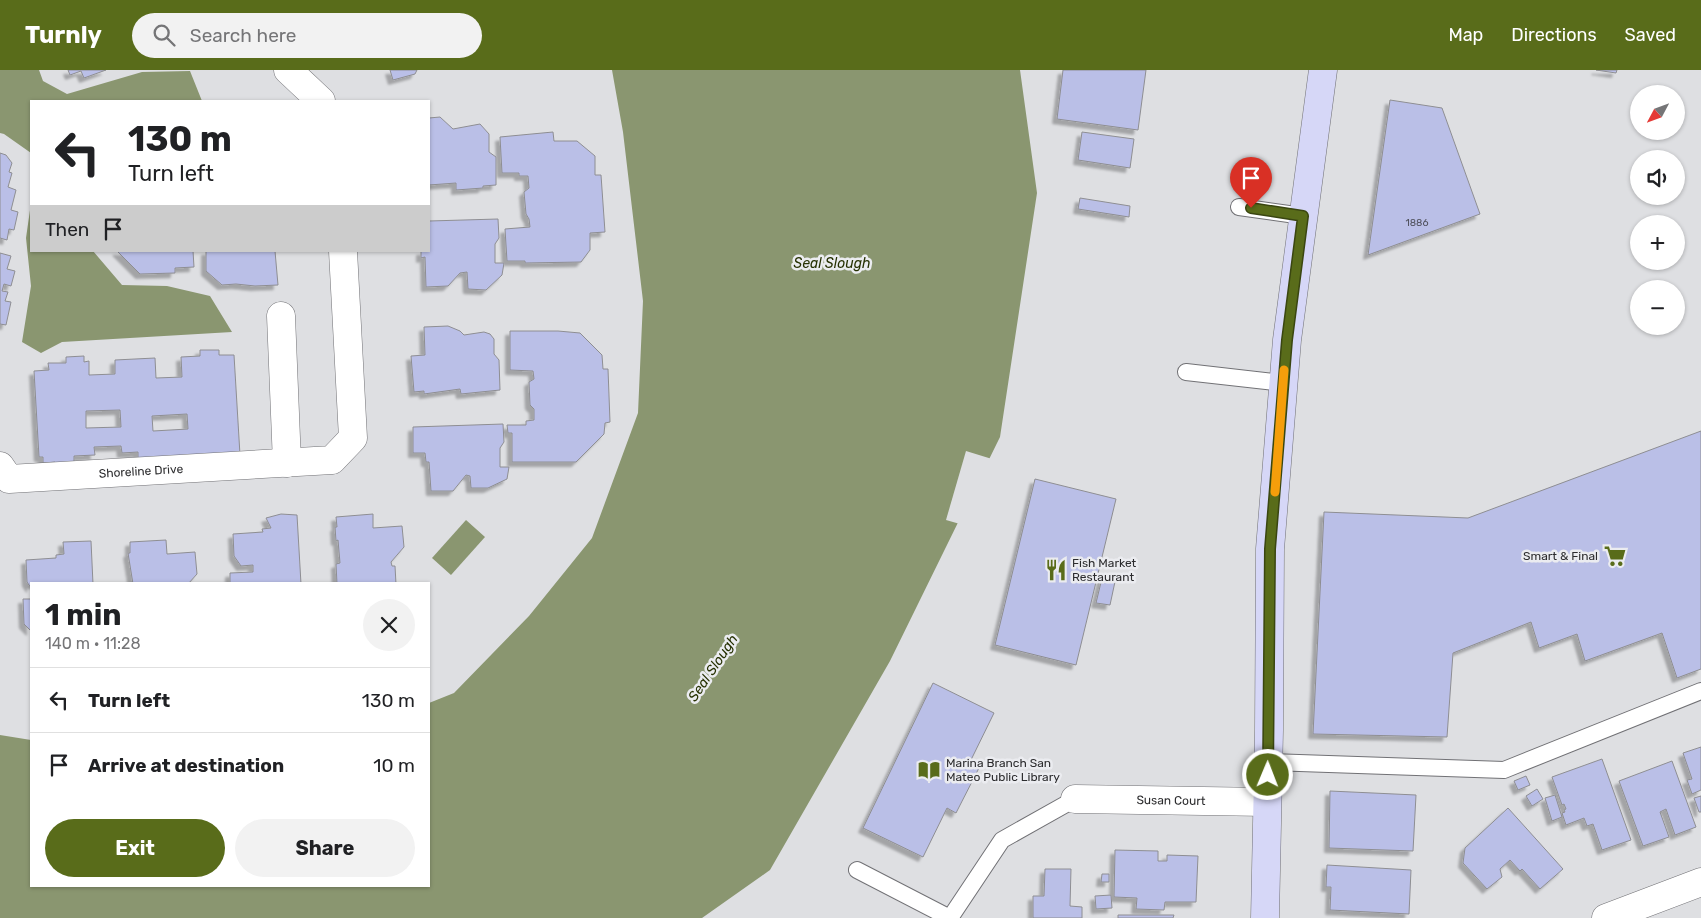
<!DOCTYPE html>
<meta charset="utf-8">
<style>
body{margin:0;font-family:Rubik,sans-serif;background:#f2f2f2;color:#202124;height:100vh;display:flex;flex-direction:column;font-size:19px;white-space:nowrap}
*{box-sizing:border-box;margin:0}
p{font-size:16px;color:#757577}
.icon{flex:none;width:28px;height:28px;fill:none;stroke:currentColor;stroke-width:2;stroke-linecap:round;stroke-linejoin:round}
.map{position:relative;flex:1;overflow:hidden}
.details{position:absolute;left:30px;top:512px;width:400px;height:305px;display:flex;flex-direction:column;background:#fff;border-radius:0px;box-shadow:0 1px 4px #0004}
.details>*{flex:none}
.top-card{position:absolute;left:30px;top:30px;width:400px;height:152px;border-radius:0px;box-shadow:0 1px 4px #0004;background:#fff;color:#202124;overflow:hidden}
.needle{width:32px;rotate:229deg}
.fabs{position:absolute;left:1630px;top:15px;display:grid;gap:10px}
.fabs a{display:grid;place-items:center;width:55px;height:55px;border-radius:50%;background:#fff;box-shadow:0 1px 4px #0004;font-size:25px}
.pin{position:absolute;display:grid;place-items:center;width:42px;height:42px;color:#fff;margin:-51px -21px;border-radius:50% 50% 50% 0;rotate:-45deg;box-shadow:0 0 5px #0007}
.pin .icon{rotate:45deg}
.me{position:absolute;width:55px;margin:-28px;rotate:1deg;stroke-linejoin:round;filter:drop-shadow(0 0 4px #0008)}
.turn{display:flex;align-items:center;gap:18px;height:105px;padding:0 15px;font-size:22px}
.turn .icon{width:65px;height:65px;stroke-width:2.5}
.turn b{display:block;font-size:35px;line-height:42px}
.then{display:flex;align-items:center;height:48px;padding:0 15px;background:#0003;gap:10px;font-size:19px}
.round{display:grid;place-items:center;flex:none;width:52px;height:52px;border-radius:26px;background:#f2f2f2}
.overview{display:flex;align-items:center;justify-content:space-between;height:85px;padding:0 15px}
h1{font-size:30px;font-weight:700;line-height:38px}
.cta{display:flex;gap:10px;margin-top:auto;padding:10px 15px}
.cta a{flex:1;height:58px;border-radius:30px;background:#596c1a;color:#fff;font-size:20px;font-weight:700;line-height:58px;text-align:center}
.cta a+a{background:#f2f2f2;color:#202124}
ul{padding:0;list-style:none}
li{display:flex;align-items:center;gap:15px;height:65px;padding:0 15px;border-top:1px solid #e0e0e0}
li div{flex:1}
li b{display:block;font-size:19px}
li em{font-style:normal}
header{display:flex;align-items:center;gap:30px;box-sizing:border-box;height:70px;padding:0 25px;background:#596c1a;color:#fff}
header strong{font-size:24px}
nav{display:flex;gap:28px;margin-inline-start:auto;font-size:18px}
.search{width:350px;height:45px;background:#f2f2f2;display:flex;align-items:center;gap:12px;box-sizing:border-box;padding:0 18px;border-radius:28px;color:#757577;font-size:19px}
.map>svg:first-child{display:block}
</style>
<header>
<strong>Turnly</strong>
<div class="search"><svg class="icon" aria-label="search" viewBox="0 0 24 24"><circle cx="10" cy="10" r="6"/><path d="M15 15l6 6"/></svg>Search here</div>
<nav><a>Map</a><a>Directions</a><a>Saved</a></nav>
</header>
<div class="map">
<svg width="1701" height="848" viewBox="0 0 1701 848">
<defs>
<filter id="shadow"><feDropShadow dx="-4.5" dy="4.5" stdDeviation="1" flood-color="#0004"/></filter>
</defs>
<rect width="100%" height="100%" fill="#dedfe2"/>
<g fill="#8a9670">
<polygon points="0,0 39,0 43,11 67,24 142,2 190,1 202,31 31,31 31,83 4,64 0,63"/>
<polygon points="612,0 1020,0 1037,123 1000,367 890,591 770,800 702,848 0,848 0,665 31,670 31,816 429,816 429,633 454,623 529,546 592,468 638,343 643,231 623,62"/>
<polygon points="31,133 31,181 93,181 122,215 167,216 210,226 232,262 62,272 41,283 22,272 31,216 26,168"/>
<polygon points="466,450 485,467 451,505 432,488"/>
</g>
<polygon fill="#dedfe2" points="966,381 992,389 960,454 946,450"/>
<g fill="#babfe7" stroke="#8e8e92" fill-rule="evenodd" filter="url(#shadow)">
<polygon points="68,0 106,0 84,8 81,1 70,5"/>
<polygon points="390,0 417,0 415,4 393,10"/>
<polygon points="1063,0 1146,0 1138,60 1057,49"/>
<polygon points="1596,0 1617,0 1616,3"/>
<polygon points="1390,30 1442,38 1480,144 1368,185"/>
<polygon points="440,47 453,59 480,54 489,64 489,82 496,87 496,115 483,116 483,118 456,120 456,113 429,115 429,48"/>
<polygon points="553,62 554,71 577,71 595,86 595,105 601,105 605,162 590,163 590,180 581,192 525,193 525,191 507,191 505,159 530,157 529,149 526,144 524,122 529,118 528,106 519,106 519,103 502,103 500,67"/>
<polygon points="1082,62 1134,69 1130,98 1078,90"/>
<polygon points="0,83 6,85 12,93 9,102 12,103 8,117 16,120 11,140 18,142 14,160 9,159 7,170 0,168"/>
<polygon points="1080,128 1130,136 1129,147 1078,139"/>
<polygon points="498,149 499,168 495,174 495,193 504,193 502,205 486,220 468,219 467,202 460,203 448,216 426,217 425,187 421,188 421,181 429,181 429,151"/>
<polygon points="117,181 193,181 194,197 175,198 175,203 140,204"/>
<polygon points="206,181 275,181 278,215 255,216 236,214 222,215 206,201"/>
<polygon points="0,183 11,186 7,199 15,201 11,216 4,214 2,221 8,222 5,231 11,232 6,255 0,254"/>
<polygon points="448,256 460,261 464,265 484,262 490,264 494,269 494,284 499,290 500,320 461,324 460,319 424,324 424,321 414,322 411,286 425,285 424,257"/>
<polygon points="510,261 558,261 580,263 602,285 603,299 608,299 610,352 605,353 604,364 576,392 512,392 512,363 508,363 507,355 526,355 526,351 534,350 534,339 530,335 529,312 534,309 533,301 510,300"/>
<path d="M 200,280 L 219,280 L 219,285 L 234,285 L 240,385 L 138,393 L 138,382 L 122,383 L 121,376 L 94,377 L 95,385 L 74,386 L 74,397 L 55,398 L 55,392 L 43,393 L 43,387 L 39,387 L 34,301 L 49,300 L 48,293 L 66,293 L 66,287 L 84,286 L 84,292 L 89,291 L 89,305 L 115,304 L 115,290 L 155,288 L 156,308 L 182,307 L 181,287 L 200,286 ZM 120,340 L 121,357 L 86,358 L 86,341 ZM 187,344 L 188,359 L 153,361 L 152,346 Z"/>
<polygon points="503,354 504,372 500,378 500,397 509,397 507,409 488,418 471,418 470,406 466,405 453,421 431,421 429,392 426,392 425,383 413,383 413,357"/>
<polygon points="1701,361 1701,599 1677,608 1662,563 1585,591 1577,564 1539,578 1531,552 1453,583 1447,667 1313,664 1324,442 1468,448"/>
<polygon points="1035,409 1116,429 1076,595 995,575"/>
<polygon points="281,444 297,445 301,514 230,514 230,503 253,502 253,495 241,496 234,486 233,464 263,462 262,459 271,458 266,448"/>
<polygon points="373,444 373,458 402,456 404,477 391,492 392,496 395,496 396,514 337,514 336,494 340,493 338,470 336,471 335,457 337,457 336,447"/>
<polygon points="166,470 167,484 195,482 197,504 188,514 133,514 128,483 130,483 130,472"/>
<polygon points="91,471 93,514 31,514 31,518 27,512 26,490 56,488 56,485 64,484 63,472"/>
<polygon points="1103,504 1116,507 1110,535 1096,533"/>
<polygon points="23,529 31,529 31,561 24,554"/>
<polygon points="933,613 994,643 969,694 979,698 956,743 947,738 923,787 863,758"/>
<polygon points="1701,677 1701,720 1692,724 1687,710 1692,709 1683,683"/>
<polygon points="1602,689 1631,770 1602,780 1593,754 1587,756 1584,748 1566,755 1562,743 1565,742 1564,740 1566,739 1564,734 1562,735 1552,707"/>
<polygon points="1672,691 1696,757 1675,765 1666,739 1660,742 1669,767 1643,776 1619,711"/>
<polygon points="1526,706 1530,715 1518,720 1514,711"/>
<polygon points="1537,719 1543,729 1532,736 1526,726"/>
<polygon points="1330,721 1416,725 1413,781 1329,778"/>
<polygon points="1555,725 1562,747 1552,751 1545,728"/>
<polygon points="1701,726 1701,742 1699,742 1694,728"/>
<polygon points="1508,738 1563,799 1540,819 1522,799 1520,801 1510,790 1500,799 1502,807 1487,819 1463,793 1465,778"/>
<polygon points="1115,780 1158,781 1158,791 1167,791 1167,785 1198,786 1196,832 1165,832 1164,840 1136,839 1137,828 1114,827"/>
<polygon points="1327,795 1411,800 1409,844 1330,840 1331,817 1326,817"/>
<polygon points="1045,799 1071,799 1070,836 1082,837 1082,848 1033,848 1033,826 1044,826"/>
<polygon points="1102,804 1109,804 1109,812 1101,812"/>
<polygon points="1111,825 1112,838 1096,839 1095,826"/>
<polygon points="1118,845 1174,845 1173,848 1118,848"/>
</g>
<g fill="none" stroke-linecap="round" stroke-linejoin="round">
<g stroke="#717175" stroke-width="18">
<g id="service">
<polyline points="1239,137 1303,146"/>
<polyline points="1186,302 1283,313"/>
<polyline points="1268,692 1504,700 1701,621"/>
<polyline points="857,800 950,848 1002,770 1075,729"/>
</g>
</g>
<g stroke="#717175" stroke-width="29">
<g id="minor">
<polyline points="288,0 321,31"/>
<polyline points="281,246 287,393"/>
<path id="s1" d="M 0,396 L 9,409 L 332,390 L 353,368 L 343,181"/>
<path id="s2" d="M 1075,729 L 1267,732"/>
<polyline points="1606,848 1701,812"/>
</g>
</g>
<g stroke="#717175" stroke-width="29">
<polyline id="secondary" points="1265,848 1269,660 1270,479 1287,270 1323,0"/>
</g>
<use href="#service" stroke="#fff" stroke-width="16"/>
<use href="#minor" stroke="#fff" stroke-width="28"/>
<use href="#secondary" stroke="#d6d7f7" stroke-width="28"/>
</g>
<g fill="none" stroke-linecap="round" stroke-linejoin="round">
<g stroke="#3a4611" stroke-width="12">
<polyline id="route" points="1251,138 1303,146 1287,270 1270,479 1268,705"/>
</g>
<use href="#route" stroke="#596c1a" stroke-width="9"/>
<polyline stroke="#f59e0b" stroke-width="9" points="1275,422 1284,300"/>
</g>
<defs>
<g id="supermarket-bare" transform="scale(1.725)"><path d="M-6-5.5h2.5l.6 2H6L4.5 2H-2.5L-4.4-4H-6ZM-1.5 3.2a1.3 1.3 0 1 0 .1 0ZM3 3.2a1.3 1.3 0 1 0 .1 0Z" fill="#596c1a" stroke="#ebecf0" stroke-width="2.5" paint-order="stroke"/></g>
<g id="restaurant-bare" transform="scale(1.725)"><path d="M-5-6h1v4h1v-4h1v4h1v-4h1v5L-1.5 .5V6h-2V.5L-5-1ZM5-6V6H3V1.5H1.5Q1.5-4 5-6Z" fill="#596c1a" stroke="#ebecf0" stroke-width="2.5" paint-order="stroke"/></g>
<g id="library-bare" transform="scale(1.725)"><path d="M-6-4Q-3-5.5-.7-3.5V5Q-3 3-6 4ZM6-4Q3-5.5 .7-3.5V5Q3 3 6 4Z" fill="#596c1a" stroke="#ebecf0" stroke-width="2.5" paint-order="stroke"/></g>
</defs>
<g fill-rule="evenodd">
<use href="#supermarket-bare" x="1615" y="486"/>
<use href="#restaurant-bare" x="1056" y="500"/>
<use href="#library-bare" x="929" y="700"/>
</g>
<g text-anchor="middle" dominant-baseline="central" stroke-width="5" stroke-linejoin="round" paint-order="stroke">
<g font-size="10" fill="#50515c">
<text x="1417" y="153">1886</text>
</g>
<g font-size="12" fill="#2c2c2e" stroke="#ebecf0">
<text stroke="none"><textPath href="#s1" startOffset="148">Shoreline Drive</textPath></text>
<text stroke="none"><textPath href="#s2" startOffset="96">Susan Court</textPath></text>
</g>
<g font-size="12" fill="#2c2c2e" stroke="#ebecf0" text-anchor="start">
<text x="1598" y="486" text-anchor="end">Smart &amp; Final</text>
<text x="1072" y="493">Fish Market<tspan x="1072" dy="14">Restaurant</tspan></text>
<text x="946" y="693">Marina Branch San<tspan x="946" dy="14">Mateo Public Library</tspan></text>
</g>
<g font-size="14" font-style="italic" fill="#263102" stroke="#ebecf0">
<text x="832" y="193">Seal Slough</text>
<text transform="translate(713 598) rotate(-56)">Seal Slough</text>
</g>
</g>
</svg>
<div class="fabs">
<a><svg class="needle" viewBox="-14 -14 28 28"><path d="M0-13l5 13h-10z" fill="#e53935"/><path d="M0 13l5-13h-10z" fill="#757577"/></svg></a>
<a><svg class="icon" aria-label="sound" viewBox="0 0 24 24"><path d="M4 9h4l5-4v14l-5-4H4zM17 9q2 3 0 6"/></svg></a>
<a>+</a>
<a>−</a>
</div>
<div class="pin" style="left:1251px;top:138px;background:#d93025"><svg class="icon" aria-label="arrive" viewBox="0 0 24 24"><path d="M6 21V4h12l-3 4 3 4H6"/></svg></div>
<svg class="me" style="left:1268px;top:705px" viewBox="-20 -20 40 40"><circle r="17" fill="#596c1a" stroke="#fff" stroke-width="3"/><path d="M0-11L8 9 0 5-8 9z" fill="#fff"/></svg>
<div class="top-card">
<div class="turn"><svg class="icon" aria-label="left" viewBox="0 0 24 24"><path d="M17 20v-9H6M10 6l-5 5 5 5"/></svg><div><b>130 m</b>Turn left</div></div>
<div class="then">Then<svg class="icon" aria-label="arrive" viewBox="0 0 24 24"><path d="M6 21V4h12l-3 4 3 4H6"/></svg></div>
</div>
<section class="details">
<div class="overview"><div><h1>1 min</h1><p>140 m · 11:28</p></div><a class="round"><svg class="icon" aria-label="close" viewBox="0 0 24 24"><path d="M6 6l12 12M18 6L6 18"/></svg></a></div>
<ul>
<li><svg class="icon" aria-label="left" viewBox="0 0 24 24"><path d="M17 20v-9H6M10 6l-5 5 5 5"/></svg><div><b>Turn left</b></div><em>130 m</em></li>
<li><svg class="icon" aria-label="arrive" viewBox="0 0 24 24"><path d="M6 21V4h12l-3 4 3 4H6"/></svg><div><b>Arrive at destination</b></div><em>10 m</em></li>
</ul>
<div class="cta"><a>Exit</a><a>Share</a></div>
</section>
</div>
